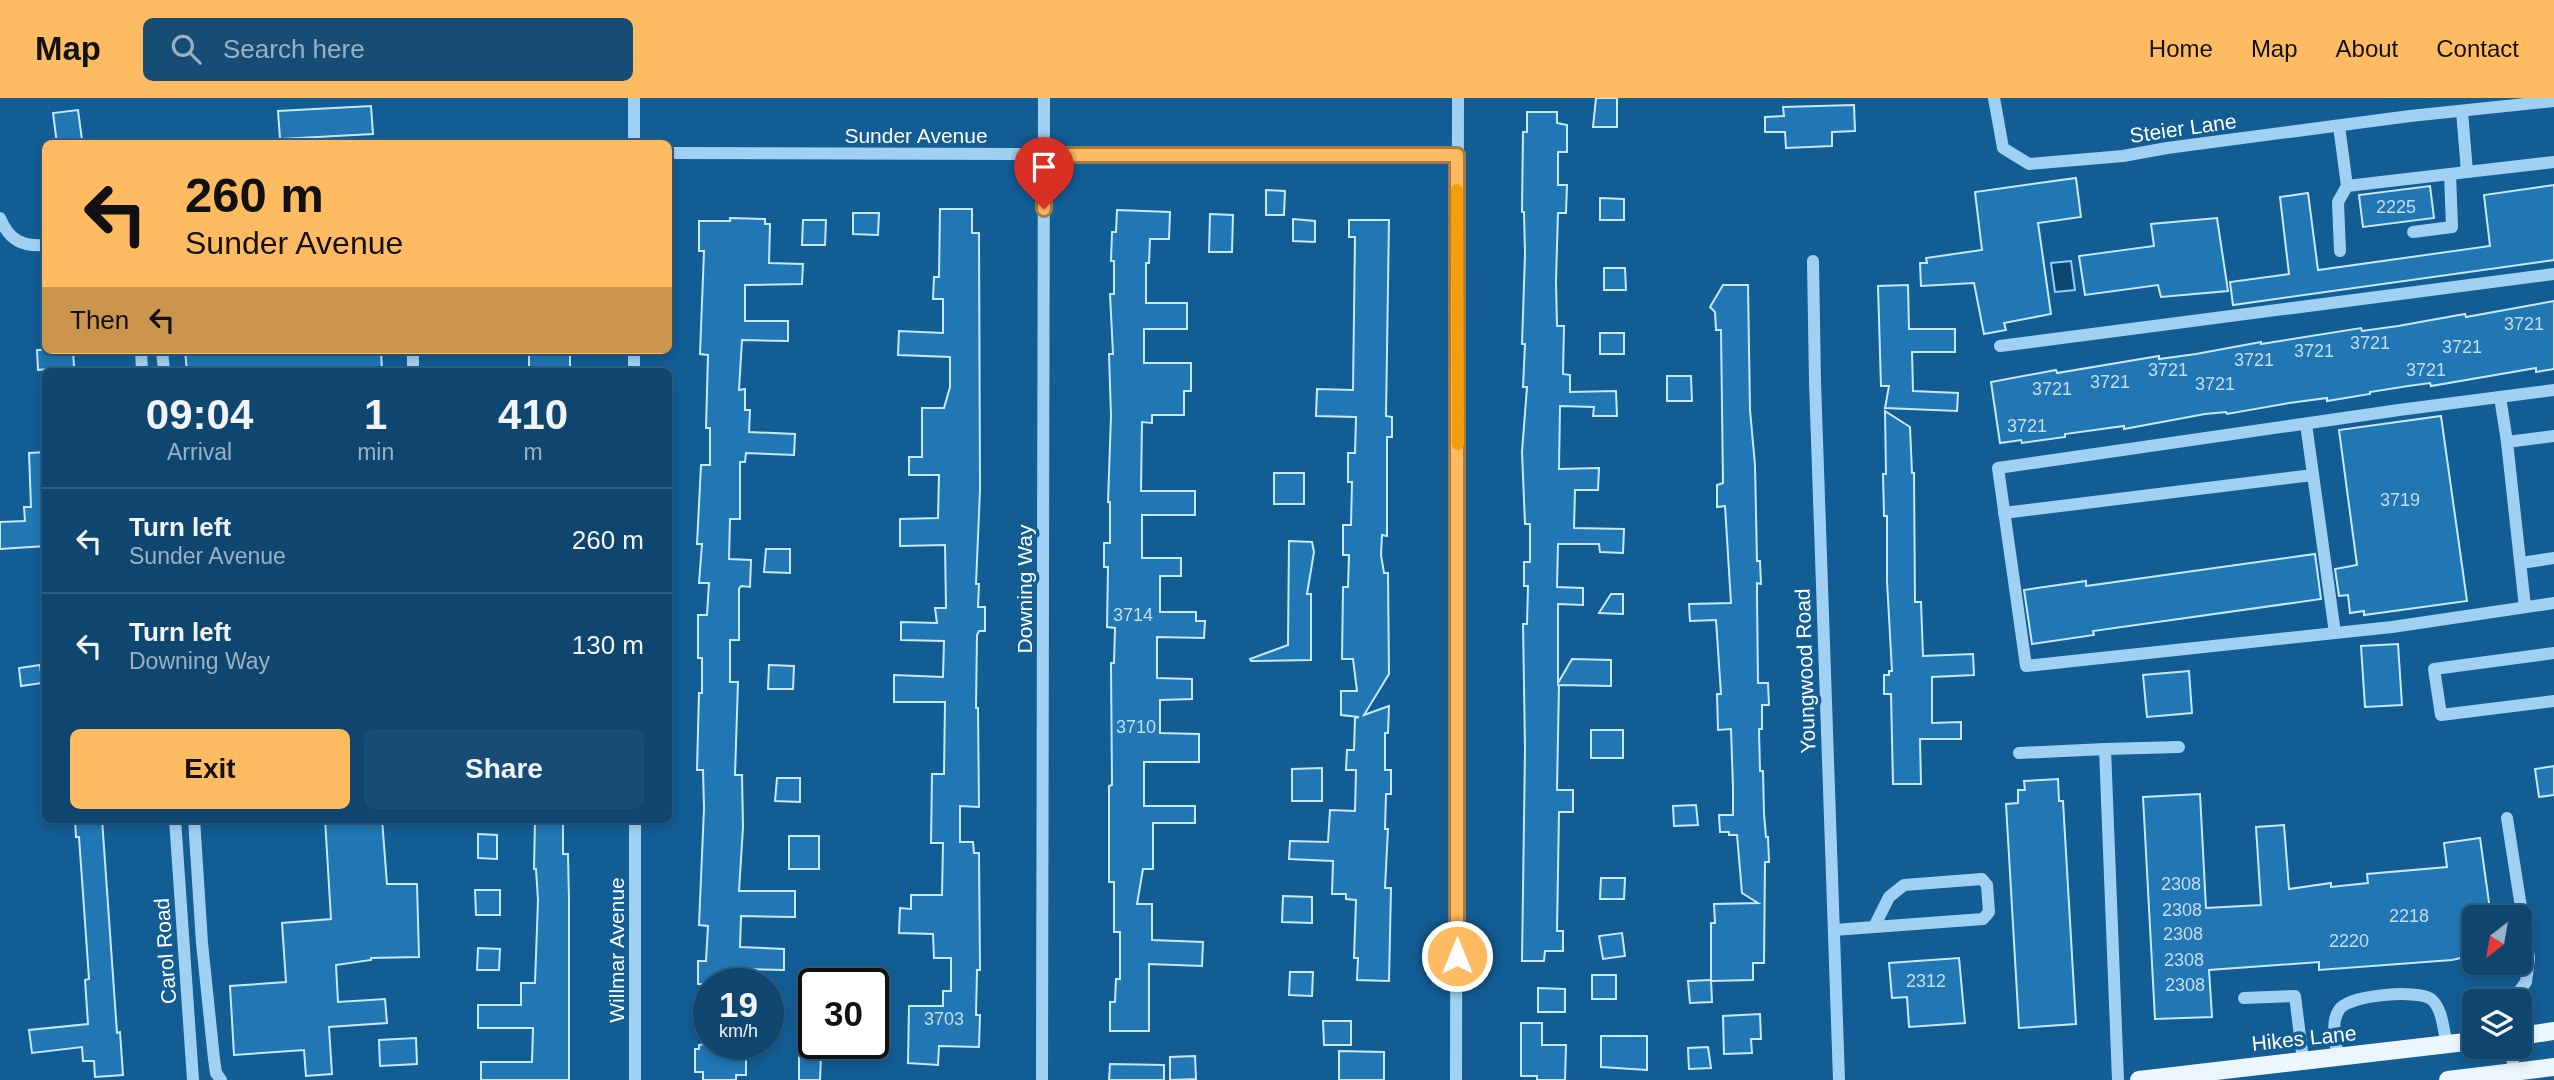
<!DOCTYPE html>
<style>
body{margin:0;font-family:Helvetica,sans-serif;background:#174d74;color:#f1f3f6;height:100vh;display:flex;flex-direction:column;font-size:26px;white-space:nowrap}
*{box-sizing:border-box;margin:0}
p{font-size:23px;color:#9bb1c3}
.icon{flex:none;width:38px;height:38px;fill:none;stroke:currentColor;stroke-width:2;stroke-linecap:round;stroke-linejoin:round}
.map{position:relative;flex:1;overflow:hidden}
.side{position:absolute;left:42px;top:270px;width:630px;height:455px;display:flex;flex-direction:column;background:#0e466f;border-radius:10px;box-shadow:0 4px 10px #0003,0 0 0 2px #2e5e82}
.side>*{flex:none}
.top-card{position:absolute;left:42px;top:42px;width:630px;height:214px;border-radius:10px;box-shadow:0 4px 10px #0003,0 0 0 2px #2e5e82;background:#ffbb62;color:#111;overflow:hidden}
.needle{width:46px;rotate:211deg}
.buttons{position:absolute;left:2462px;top:807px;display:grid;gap:14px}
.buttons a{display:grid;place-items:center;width:70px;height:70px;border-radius:10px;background:#0e466f;box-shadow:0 4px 10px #0003,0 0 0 2px #2e5e82;font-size:35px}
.speed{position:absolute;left:693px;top:870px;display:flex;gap:14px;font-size:35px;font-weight:700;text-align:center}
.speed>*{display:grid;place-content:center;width:91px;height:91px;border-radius:50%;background:#0e466f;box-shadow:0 4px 10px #0003,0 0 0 2px #2e5e82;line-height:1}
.speed small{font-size:18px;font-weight:400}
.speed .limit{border:4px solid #111;border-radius:10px;background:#fff;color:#111}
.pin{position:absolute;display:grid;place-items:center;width:60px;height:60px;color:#fff;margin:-72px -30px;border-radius:50% 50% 50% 0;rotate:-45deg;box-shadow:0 0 7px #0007}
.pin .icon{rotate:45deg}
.me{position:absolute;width:77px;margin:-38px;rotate:0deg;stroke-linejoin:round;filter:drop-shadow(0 0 5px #0008)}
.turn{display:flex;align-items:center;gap:24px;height:147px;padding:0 28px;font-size:32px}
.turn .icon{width:91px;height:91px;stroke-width:2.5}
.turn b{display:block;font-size:49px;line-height:60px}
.then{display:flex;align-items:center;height:66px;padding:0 28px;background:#0003;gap:14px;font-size:26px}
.eta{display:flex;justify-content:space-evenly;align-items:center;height:119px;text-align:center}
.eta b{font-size:42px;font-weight:600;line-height:49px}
.action{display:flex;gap:14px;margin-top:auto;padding:14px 28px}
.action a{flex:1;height:80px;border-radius:10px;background:#ffbb62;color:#111;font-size:28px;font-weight:600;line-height:80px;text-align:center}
.action a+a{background:#174d74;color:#f1f3f6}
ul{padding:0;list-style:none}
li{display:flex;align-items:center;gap:21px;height:105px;padding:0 28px;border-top:2px solid #2e5e82}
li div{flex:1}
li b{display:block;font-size:26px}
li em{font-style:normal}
header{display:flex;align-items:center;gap:42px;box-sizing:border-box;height:98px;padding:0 35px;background:#ffbb62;color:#111}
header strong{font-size:33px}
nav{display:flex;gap:38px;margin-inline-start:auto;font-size:24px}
.search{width:490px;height:63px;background:#174d74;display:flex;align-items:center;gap:18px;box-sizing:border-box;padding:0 24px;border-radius:10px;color:#9bb1c3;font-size:26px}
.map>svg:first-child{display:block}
</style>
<header>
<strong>Map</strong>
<div class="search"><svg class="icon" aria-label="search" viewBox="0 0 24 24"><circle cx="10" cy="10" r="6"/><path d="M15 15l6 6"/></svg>Search here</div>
<nav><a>Home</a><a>Map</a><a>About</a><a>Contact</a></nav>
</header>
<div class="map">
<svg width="2554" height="982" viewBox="0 0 2554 982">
<rect width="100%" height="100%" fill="#125d94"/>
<polygon fill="#0b4570" stroke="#92cff6" stroke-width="2" points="2071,163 2075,192 2055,194 2051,165"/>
<g fill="#2077b3" stroke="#c8e8fd" stroke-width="2">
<polygon points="1596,0 1617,0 1617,29 1593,29"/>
<polygon points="1854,7 1855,33 1832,34 1832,48 1786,50 1785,34 1765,34 1765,19 1784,18 1783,9"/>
<polygon points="371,8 373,36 280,41 278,13"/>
<polygon points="78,12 82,42 57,46 53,15"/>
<polygon points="1527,14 1557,14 1557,25 1567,27 1567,54 1558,54 1558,87 1567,87 1566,115 1558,115 1556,183 1557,228 1564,228 1563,276 1570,277 1570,294 1616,293 1617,318 1593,318 1594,309 1560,308 1559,371 1599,370 1598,392 1575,392 1574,430 1624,431 1623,455 1600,454 1599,446 1558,446 1557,489 1583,490 1583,507 1558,506 1558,585 1572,561 1611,562 1611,588 1559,587 1557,692 1573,692 1573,714 1559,714 1557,833 1563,833 1563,853 1545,853 1544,863 1522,863 1525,651 1523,526 1527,526 1528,488 1524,488 1524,464 1530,464 1530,426 1525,426 1522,354 1527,289 1523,289 1525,246 1522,246 1525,156 1524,114 1522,114 1523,34 1527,34"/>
<polygon points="2076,80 2081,119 2038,125 2051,216 2004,225 2006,232 1984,236 1974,185 1921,188 1920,165 1927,165 1926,160 1982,152 1975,94"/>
<polygon points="2554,87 2554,162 2233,207 2230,184 2289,176 2280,99 2308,95 2318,172 2490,148 2484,97"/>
<polygon points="2430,88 2434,120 2363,129 2359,97"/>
<polygon points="1266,92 1285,93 1284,117 1266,117"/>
<polygon points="1600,100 1624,101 1624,122 1600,122"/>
<polygon points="940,111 972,111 972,135 979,135 980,392 976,486 979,486 978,509 985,509 985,533 979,533 977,537 976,610 978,610 979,709 960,708 960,744 973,744 974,755 979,755 980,872 977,872 976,917 980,917 979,949 939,948 938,967 908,965 909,908 943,908 943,893 951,893 951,860 934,860 933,836 899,835 900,810 911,811 911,797 942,797 943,745 931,745 932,676 944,676 945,604 894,604 894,577 943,579 944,543 901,542 901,524 937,525 935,510 946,510 945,447 900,448 900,421 938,420 939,377 909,377 909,359 922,359 922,310 944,310 950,289 950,259 898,257 899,233 943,235 943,201 933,201 934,179 939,179"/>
<polygon points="1117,112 1170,114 1169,141 1150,141 1149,165 1146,165 1146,205 1187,205 1187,231 1144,231 1144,265 1191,265 1191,293 1184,293 1184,317 1152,317 1152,325 1142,324 1141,393 1195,393 1195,417 1142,417 1142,460 1181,460 1181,478 1160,478 1160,514 1196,514 1196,523 1205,523 1204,540 1157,539 1157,580 1192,581 1192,601 1160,602 1160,635 1199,636 1199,664 1144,664 1144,708 1195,708 1195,725 1153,725 1153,771 1143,771 1137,806 1152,806 1152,842 1203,844 1202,868 1149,866 1149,933 1110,933 1110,904 1115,904 1116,881 1120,881 1120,834 1114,834 1114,784 1109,784 1109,688 1112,687 1111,565 1114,565 1115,530 1107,529 1108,469 1104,469 1104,445 1110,445 1110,404 1108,404 1111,318 1109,256 1113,256 1110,196 1114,196 1114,163 1111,163 1112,134 1116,134"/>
<polygon points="853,115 879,115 878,137 853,136"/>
<polygon points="1210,116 1233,117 1232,154 1209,154"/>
<polygon points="730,120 765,121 765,126 770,126 769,165 803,166 802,186 745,187 745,223 788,223 788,243 742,242 739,292 745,291 745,312 750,312 749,334 795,336 794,357 746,355 745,364 740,364 740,421 730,421 729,461 751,462 750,489 741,488 739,491 739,542 730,542 730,584 738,584 735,677 742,677 743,729 739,793 795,793 795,819 741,818 740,849 784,851 784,872 736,871 735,886 698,886 698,863 706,863 708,828 699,827 704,710 703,672 697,672 699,595 702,595 702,560 698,560 698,517 707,517 709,485 699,485 702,446 697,446 701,367 710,367 710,330 706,330 708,257 700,256 704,153 699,153 699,123 730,123"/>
<polygon points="2217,120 2228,193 2161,199 2158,187 2085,197 2079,158 2154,148 2151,126"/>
<polygon points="1293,121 1315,123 1315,144 1293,143"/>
<polygon points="803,122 826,122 825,147 802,147"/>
<polygon points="1349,122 1389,122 1386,318 1392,319 1392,339 1387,339 1387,438 1382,437 1381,457 1384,475 1388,475 1389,576 1364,617 1389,608 1388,635 1385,635 1385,672 1391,672 1391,696 1386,696 1385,731 1388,731 1385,790 1391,790 1389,883 1357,882 1358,860 1354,860 1356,802 1346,801 1346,796 1332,796 1333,763 1289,761 1290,743 1328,744 1330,712 1355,713 1356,672 1346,672 1347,652 1354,652 1355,620 1359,619 1341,617 1341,593 1357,593 1353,561 1342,561 1343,489 1348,489 1349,457 1343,457 1343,427 1351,427 1352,384 1348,384 1348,355 1355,355 1356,319 1316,318 1317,291 1353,292 1355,139 1349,139"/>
<polygon points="1604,170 1625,170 1626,192 1604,192"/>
<polygon points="1723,187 1748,187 1750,312 1755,367 1757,463 1760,463 1761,486 1757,485 1757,497 1758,585 1768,585 1769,607 1762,607 1762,631 1759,631 1760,673 1763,673 1764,716 1766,739 1768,739 1769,764 1765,764 1764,865 1753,865 1753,882 1711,883 1711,825 1715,825 1714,806 1758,805 1742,795 1737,737 1729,737 1729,734 1720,734 1719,717 1733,717 1733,690 1731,631 1718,632 1717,596 1721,596 1716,522 1690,523 1689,506 1731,505 1725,408 1717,409 1717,387 1723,385 1721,232 1716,232 1715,214 1710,209"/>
<polygon points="1908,187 1909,231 1955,231 1955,254 1912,254 1913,293 1958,295 1957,313 1885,310 1889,288 1881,288 1878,188"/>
<polygon points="2554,203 2554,271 2536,274 2536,270 2431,288 2430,285 2408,288 2370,294 2370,296 2327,303 2327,300 2289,305 2227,316 2226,314 2205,316 2124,331 2124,328 2065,336 2065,339 2022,345 2021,342 2000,345 1991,284 2056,272 2057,275 2159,258 2159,261 2196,256 2261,244 2261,246 2361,230 2362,233 2398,228 2465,216 2466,219"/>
<rect x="1600" y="235" width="24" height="21"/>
<polygon points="37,252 73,252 74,269 38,272"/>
<polygon points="185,252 381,252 382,273 187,273"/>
<rect x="529" y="252" width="41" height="21"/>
<polygon points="1667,278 1691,278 1692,303 1667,303"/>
<polygon points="1885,313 1910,329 1912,375 1914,375 1915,504 1921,504 1923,558 1973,556 1974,577 1932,579 1932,625 1961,624 1961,641 1920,641 1921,686 1893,686 1891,596 1884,596 1884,577 1889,577 1889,573 1892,573 1887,483 1887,418 1884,418 1883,376 1886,376"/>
<polygon points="2441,318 2467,503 2364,517 2364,513 2350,515 2348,497 2339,498 2335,471 2357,467 2339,332"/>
<polygon points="46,354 46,448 0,451 0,424 25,423 24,409 31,409 29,355"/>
<rect x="1274" y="375" width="30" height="31"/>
<polygon points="1289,443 1312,444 1314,454 1307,496 1311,496 1311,562 1251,563 1250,561 1288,547"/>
<polygon points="766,451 790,451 790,475 764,474"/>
<polygon points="2315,456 2321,501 2093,533 2094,537 2032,546 2024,492 2086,483 2086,488"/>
<polygon points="1611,496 1623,496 1623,516 1599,515"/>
<polygon points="2398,546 2402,607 2365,609 2361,548"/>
<polygon points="40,567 42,585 21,588 19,570"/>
<polygon points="769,567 794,568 793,591 768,591"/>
<polygon points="2189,573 2192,615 2147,619 2143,577"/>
<rect x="1591" y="632" width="32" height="28"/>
<polygon points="2554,668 2554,697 2539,699 2535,671"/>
<polygon points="1322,670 1322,703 1292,703 1292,671"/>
<polygon points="777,680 800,680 800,704 775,703"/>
<polygon points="2058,681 2059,703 2063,703 2076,926 2019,930 2006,706 2018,705 2018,692 2025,692 2024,683"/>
<polygon points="2200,696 2206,810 2261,807 2256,729 2284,727 2289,791 2331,785 2331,789 2368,785 2367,776 2447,769 2444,745 2480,740 2491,819 2474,819 2474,857 2452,862 2319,872 2319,864 2209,872 2212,919 2155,921 2143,699"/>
<polygon points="1696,707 1698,727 1674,728 1673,708"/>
<polygon points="75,721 102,721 117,935 120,934 123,977 95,979 94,963 83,963 82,949 32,955 29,932 88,926 85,882 89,881 79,739 76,739"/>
<polygon points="325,721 382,721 387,786 417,786 419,859 371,860 371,862 336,867 338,904 385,901 387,925 329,929 332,976 306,978 304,952 234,957 230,888 286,884 282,825 331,821"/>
<polygon points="535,721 563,721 563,756 568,756 569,802 569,982 481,982 481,964 532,964 533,930 478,930 478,907 521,907 521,885 535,885 538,802 536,771 534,771"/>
<polygon points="478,736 497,737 497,761 478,760"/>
<rect x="789" y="738" width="30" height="33"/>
<polygon points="1601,780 1625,780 1624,801 1600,801"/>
<polygon points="475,792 500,792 500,817 476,817"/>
<polygon points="1283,798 1312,799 1312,825 1282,824"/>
<polygon points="1622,835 1625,858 1603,861 1599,838"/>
<polygon points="478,850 500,851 499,872 477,872"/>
<polygon points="1959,860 1965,925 1909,929 1907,899 1892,900 1889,865"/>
<polygon points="1290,874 1313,874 1312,898 1289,897"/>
<rect x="1592" y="877" width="24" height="24"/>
<polygon points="1711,882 1712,904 1690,905 1688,883"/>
<polygon points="1538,890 1565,891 1565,914 1538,914"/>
<polygon points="1760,916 1761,941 1751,941 1752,955 1724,956 1723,918"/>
<polygon points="1323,923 1351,923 1351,947 1324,947"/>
<polygon points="1521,925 1542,925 1542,947 1566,947 1565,982 1537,982 1537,978 1521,978"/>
<polygon points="1601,938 1647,938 1647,972 1601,969"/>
<polygon points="416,940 417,966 380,968 379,942"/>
<polygon points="710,945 746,945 746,977 736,977 736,982 703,982 703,974 695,974 695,951 699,951 699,947"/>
<polygon points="1708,949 1711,970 1689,971 1688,950"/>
<polygon points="1339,953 1384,954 1384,982 1339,982"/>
<polygon points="799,958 821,958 820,982 799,982"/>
<polygon points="1195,958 1196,981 1170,982 1170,959"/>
<polygon points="1110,966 1164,967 1164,982 1109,982"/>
</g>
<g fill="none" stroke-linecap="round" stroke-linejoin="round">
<g stroke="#a0d1f3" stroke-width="12">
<polyline points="1994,0 2003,50 2029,66 2123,58 2167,50 2410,18 2554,3"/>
<polyline points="2339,28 2347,88 2467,74 2462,13"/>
<polyline points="634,46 634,0"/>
<polyline points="668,55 1457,57"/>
<polyline points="2467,74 2554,64"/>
<path d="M 0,120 C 9,142 22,149 46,147"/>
<polyline points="2413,134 2452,129 2450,76"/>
<polyline points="2340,153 2338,104 2347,88"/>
<polyline points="1813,163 1815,284 1839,982"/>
<polyline points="2000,248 2554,176"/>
<polyline points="141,252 142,273"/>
<polyline points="162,252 164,273"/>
<polyline points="634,252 634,273"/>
<polyline points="413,273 413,252"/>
<polyline points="2554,292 2399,312 1998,370 2026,568 2392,529 2554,505"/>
<polyline points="2500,299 2507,344"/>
<polyline points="2306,326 2335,535"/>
<polyline points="2004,415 2313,377"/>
<polyline points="2521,465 2554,460"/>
<polyline points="2525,509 2507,344 2554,338"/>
<polyline points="2554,555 2434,571 2441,617 2554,603"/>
<polyline points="2105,651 2179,649"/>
<polyline points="2019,655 2105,651 2118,982"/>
<polyline points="2507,720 2529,860 2526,884 2512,903"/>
<polyline points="175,721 193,982"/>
<polyline points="194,721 202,845 214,961 216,975 221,982"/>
<polyline points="635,721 635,982"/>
<polyline points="1834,832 1983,821 1989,814 1987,787 1982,781 1904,787 1889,799 1874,829"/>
<polyline points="2244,900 2295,898 2303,962"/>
<polyline points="2511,948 2514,974"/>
<path d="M 2338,959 C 2336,945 2330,925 2339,912 C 2347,897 2418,891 2431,901 C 2443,911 2443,932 2447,946"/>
<polyline points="1042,982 1044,0"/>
<polyline points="1456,982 1458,0"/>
</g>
<g stroke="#ecf6ff" stroke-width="18">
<polyline points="2520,938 2554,933"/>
<polyline points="2139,982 2474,943"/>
<polyline points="2448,982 2554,969"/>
</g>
</g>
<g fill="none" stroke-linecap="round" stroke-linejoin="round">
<g stroke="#a67a40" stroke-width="18">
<polyline id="route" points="1044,111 1044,57 1457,57 1457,858"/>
</g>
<use href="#route" stroke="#ffbb62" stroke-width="12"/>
<polyline stroke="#f59e0b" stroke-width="12" points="1457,92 1458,346"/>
</g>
<g text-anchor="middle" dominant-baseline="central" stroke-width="7" stroke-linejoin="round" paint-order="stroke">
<g font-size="18" fill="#c7ddec">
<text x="2396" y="109">2225</text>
<text x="2524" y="226">3721</text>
<text x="2370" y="245">3721</text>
<text x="2462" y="249">3721</text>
<text x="2314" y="253">3721</text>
<text x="2254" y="262">3721</text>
<text x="2168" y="272">3721</text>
<text x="2426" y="272">3721</text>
<text x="2110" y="284">3721</text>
<text x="2215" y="286">3721</text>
<text x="2052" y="291">3721</text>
<text x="2027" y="328">3721</text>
<text x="2400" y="402">3719</text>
<text x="1133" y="517">3714</text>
<text x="1136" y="629">3710</text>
<text x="2181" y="786">2308</text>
<text x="2182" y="812">2308</text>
<text x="2409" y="818">2218</text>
<text x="2183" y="836">2308</text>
<text x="2349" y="843">2220</text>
<text x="2184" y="862">2308</text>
<text x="1926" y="883">2312</text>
<text x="2185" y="887">2308</text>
<text x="944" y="921">3703</text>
</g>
<g font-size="21" fill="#fff" stroke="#125d94">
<text transform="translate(2183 30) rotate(-8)">Steier Lane</text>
<text x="916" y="37">Sunder Avenue</text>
<text transform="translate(1024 491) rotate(-90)">Downing Way</text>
<text transform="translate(1805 573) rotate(-92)">Youngwood Road</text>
<text transform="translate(616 852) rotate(-90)">Willmar Avenue</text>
<text transform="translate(165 853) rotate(-94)">Carol Road</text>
<text transform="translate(2304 940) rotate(-6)">Hikes Lane</text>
</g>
</g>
</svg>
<div class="buttons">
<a><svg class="needle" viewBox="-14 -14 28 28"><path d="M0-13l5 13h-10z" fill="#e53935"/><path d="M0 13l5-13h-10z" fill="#9bb1c3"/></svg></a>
<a><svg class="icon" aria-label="layers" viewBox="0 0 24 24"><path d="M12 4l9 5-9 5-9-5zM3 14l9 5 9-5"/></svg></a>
</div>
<div class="speed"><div>19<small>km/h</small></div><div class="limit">30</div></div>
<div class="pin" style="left:1044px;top:111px;background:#d93025"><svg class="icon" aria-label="arrive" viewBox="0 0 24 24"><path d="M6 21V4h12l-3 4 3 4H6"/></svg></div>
<svg class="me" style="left:1457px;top:858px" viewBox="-20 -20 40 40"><circle r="17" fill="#ffbb62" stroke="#fff" stroke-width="3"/><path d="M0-11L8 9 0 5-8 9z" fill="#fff"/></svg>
<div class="top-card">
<div class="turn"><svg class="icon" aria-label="left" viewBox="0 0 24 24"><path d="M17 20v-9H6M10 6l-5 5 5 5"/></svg><div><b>260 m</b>Sunder Avenue</div></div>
<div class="then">Then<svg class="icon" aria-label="left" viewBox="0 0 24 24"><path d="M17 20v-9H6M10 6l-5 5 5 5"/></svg></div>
</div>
<section class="side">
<div class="eta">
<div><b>09:04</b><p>Arrival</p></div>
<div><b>1</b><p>min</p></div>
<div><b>410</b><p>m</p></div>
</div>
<ul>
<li><svg class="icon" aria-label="left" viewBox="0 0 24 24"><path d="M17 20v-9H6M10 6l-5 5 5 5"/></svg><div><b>Turn left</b><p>Sunder Avenue</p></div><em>260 m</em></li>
<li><svg class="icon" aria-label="left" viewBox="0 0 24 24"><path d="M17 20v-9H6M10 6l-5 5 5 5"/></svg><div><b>Turn left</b><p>Downing Way</p></div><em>130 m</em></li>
</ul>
<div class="action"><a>Exit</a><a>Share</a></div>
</section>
</div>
